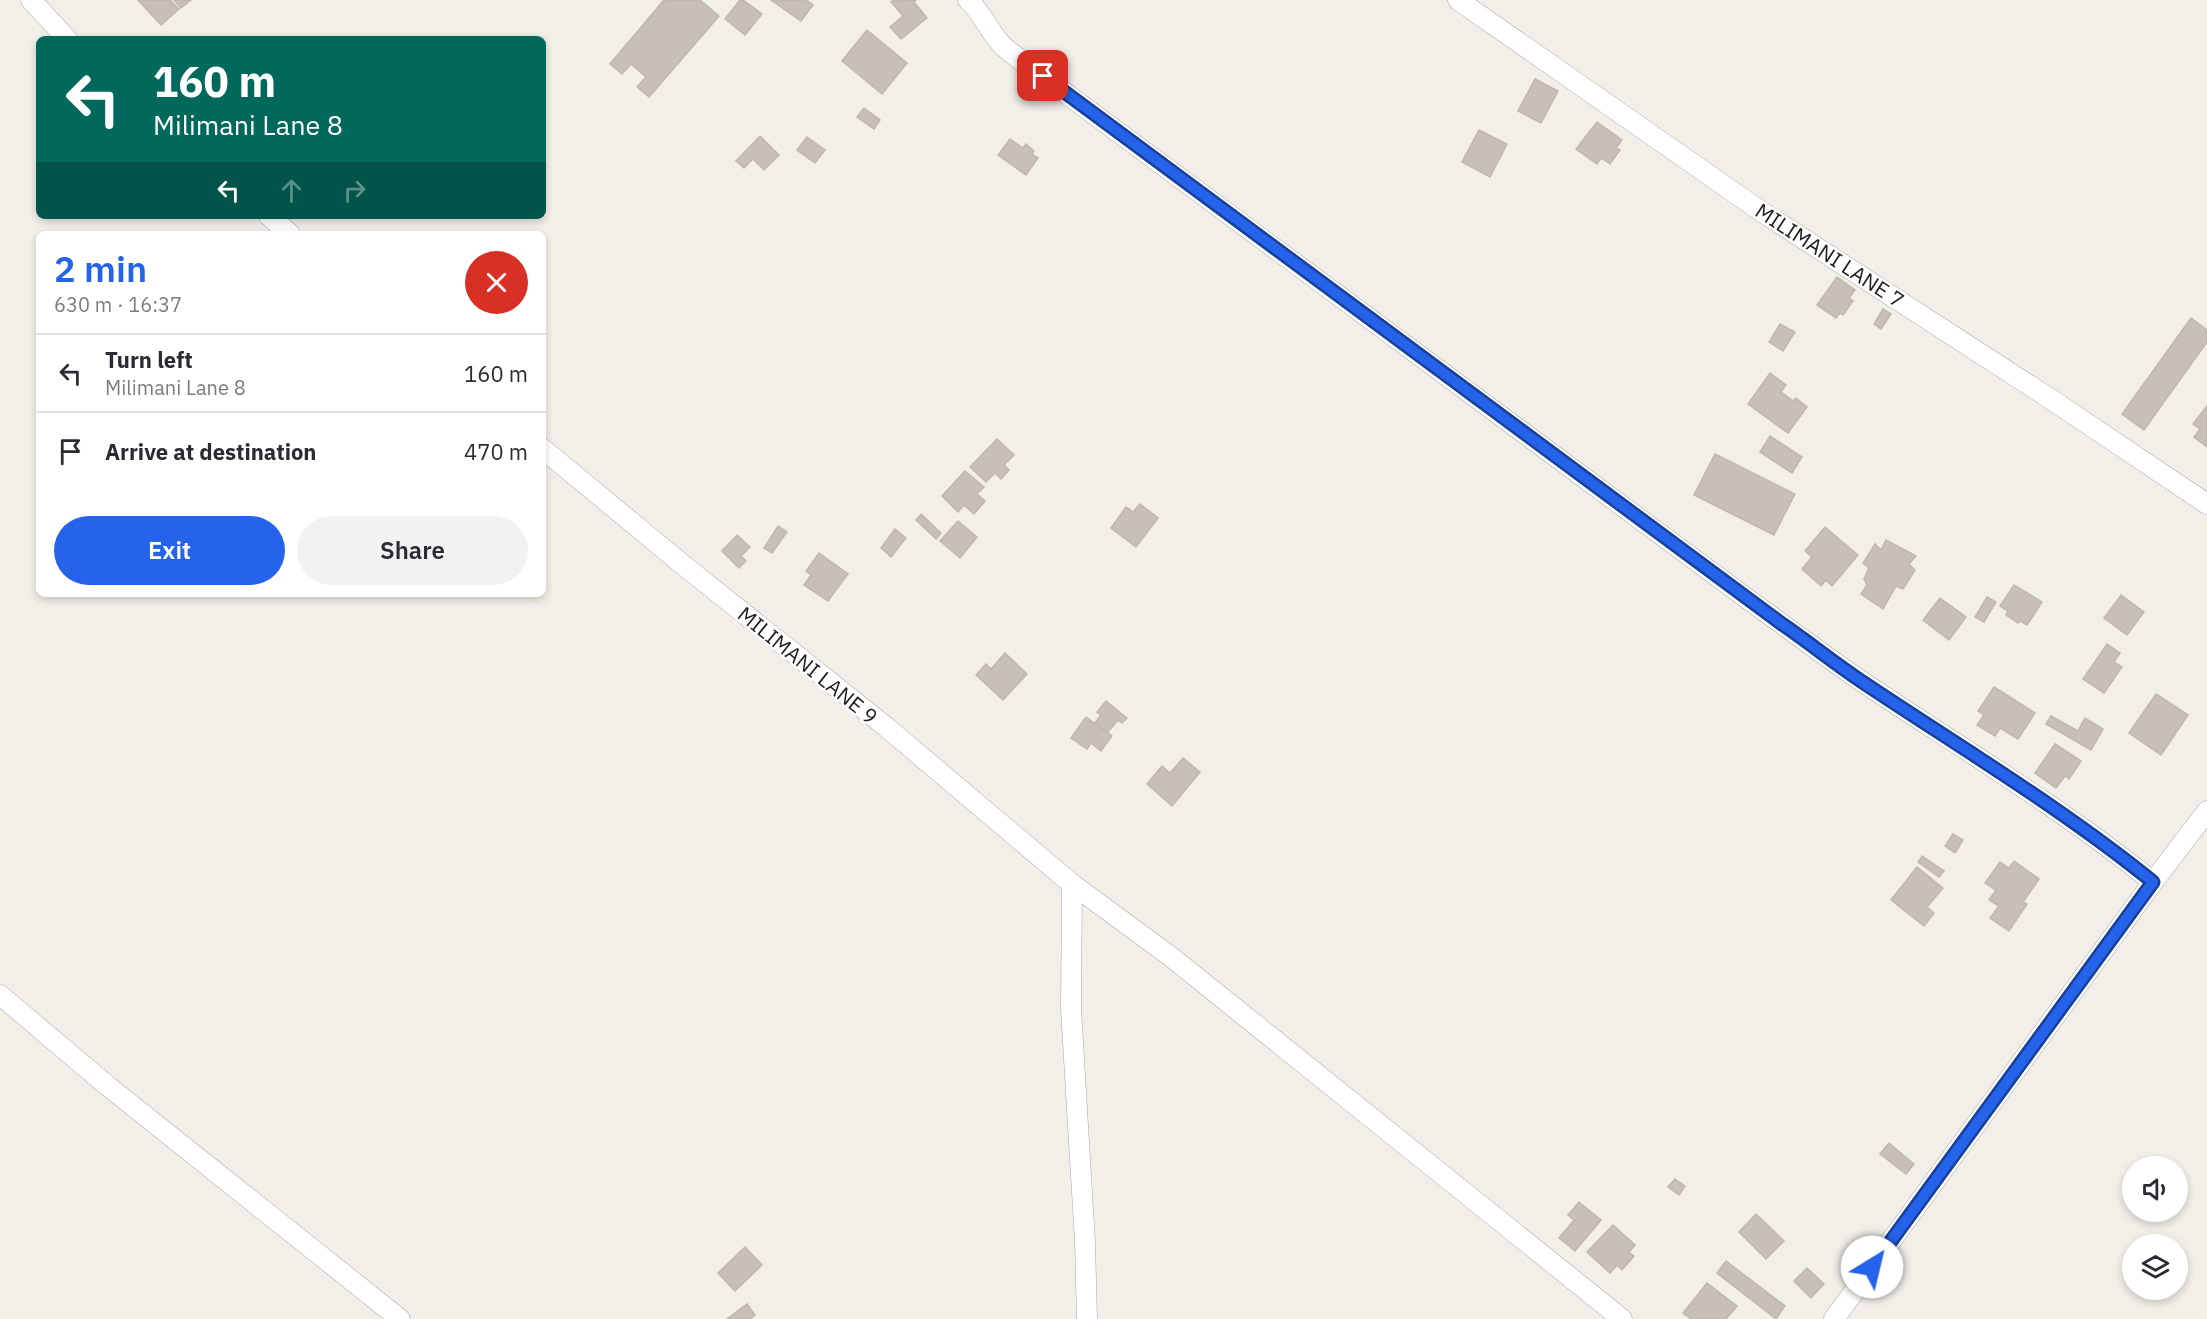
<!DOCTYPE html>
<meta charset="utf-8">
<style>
body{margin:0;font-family:"IBM Plex Sans",sans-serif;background:#f2f2f3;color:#2b2b33;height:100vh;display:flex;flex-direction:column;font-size:22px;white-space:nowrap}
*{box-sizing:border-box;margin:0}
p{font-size:20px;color:#7c7c81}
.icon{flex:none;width:33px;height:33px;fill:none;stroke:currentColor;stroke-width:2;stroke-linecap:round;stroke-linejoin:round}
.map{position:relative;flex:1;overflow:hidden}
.side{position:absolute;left:36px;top:231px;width:510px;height:366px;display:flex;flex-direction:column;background:#fff;border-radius:9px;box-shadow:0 3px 9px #0003}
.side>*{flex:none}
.banner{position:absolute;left:36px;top:36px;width:510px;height:183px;border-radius:9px;box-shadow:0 3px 9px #0003;background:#00695c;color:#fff;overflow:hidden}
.tools{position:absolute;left:2122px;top:1156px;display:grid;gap:12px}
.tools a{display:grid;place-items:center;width:66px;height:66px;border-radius:50%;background:#fff;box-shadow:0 3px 9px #0003;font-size:30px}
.pin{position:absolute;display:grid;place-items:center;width:51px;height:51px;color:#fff;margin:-26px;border-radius:12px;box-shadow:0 3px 9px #0006}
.me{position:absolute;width:66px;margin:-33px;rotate:36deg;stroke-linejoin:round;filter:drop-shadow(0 0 4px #0008)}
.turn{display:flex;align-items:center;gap:21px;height:126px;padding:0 18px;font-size:27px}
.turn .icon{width:78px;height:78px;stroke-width:2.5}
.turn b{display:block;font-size:42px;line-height:51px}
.lanes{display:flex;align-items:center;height:57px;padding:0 18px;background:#0003;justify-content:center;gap:30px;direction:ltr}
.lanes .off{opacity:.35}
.round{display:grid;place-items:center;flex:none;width:63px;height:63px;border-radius:32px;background:#f2f2f3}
.headline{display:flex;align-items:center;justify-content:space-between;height:102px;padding:0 18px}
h1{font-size:36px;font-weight:600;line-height:45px;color:#2563eb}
.action{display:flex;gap:12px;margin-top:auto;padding:12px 18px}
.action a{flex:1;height:69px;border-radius:36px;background:#2563eb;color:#fff;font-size:24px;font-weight:600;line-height:69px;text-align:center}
.action a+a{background:#f2f2f3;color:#2b2b33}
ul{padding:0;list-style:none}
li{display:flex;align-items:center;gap:18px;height:78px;padding:0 18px;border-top:2px solid #e1e1e2}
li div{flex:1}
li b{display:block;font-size:22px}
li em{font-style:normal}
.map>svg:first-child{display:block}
</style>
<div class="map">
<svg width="2207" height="1319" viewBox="0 0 2207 1319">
<rect width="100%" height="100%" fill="#f2efe9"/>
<g fill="#c7bfb8" stroke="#c4b6ab" stroke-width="1.5">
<polygon points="138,0 170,0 179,9 161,25"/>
<polygon points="174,0 191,0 181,8"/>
<polygon points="664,0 700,0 719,16 649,97 637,87 646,77 631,64 622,74 610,64"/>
<polygon points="740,0 743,0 762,14 745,35 725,19"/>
<polygon points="771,0 806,0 813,5 801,21"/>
<polygon points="894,0 916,0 914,2 927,18 901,39 890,27 903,16 891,2"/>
<polygon points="867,30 907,63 882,94 842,61"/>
<polygon points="1535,79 1558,91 1541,123 1518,111"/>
<polygon points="864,108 880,120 874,129 857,117"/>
<polygon points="1597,122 1622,140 1616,148 1620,150 1610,164 1601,158 1597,164 1576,149"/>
<polygon points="1479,130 1507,144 1490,177 1462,162"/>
<polygon points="760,136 779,155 764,170 753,159 744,168 736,161"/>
<polygon points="807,137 825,150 815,163 797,150"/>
<polygon points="1010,139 1023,148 1026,144 1034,151 1032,154 1038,158 1026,175 998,155"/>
<polygon points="1837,277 1855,290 1849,298 1853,301 1843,315 1840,313 1836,318 1817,305"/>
<polygon points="1883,309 1891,314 1881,329 1874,324"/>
<polygon points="2191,318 2207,330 2207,342 2144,430 2122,414"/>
<polygon points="1780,324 1795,332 1783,351 1769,342"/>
<polygon points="1770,373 1786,385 1781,392 1793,401 1796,398 1807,407 1788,433 1748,404"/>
<polygon points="2207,406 2207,447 2194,437 2200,429 2193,424"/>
<polygon points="1770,436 1802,457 1792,473 1760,452"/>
<polygon points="997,439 1014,455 1004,465 1009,470 1001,479 995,473 986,482 970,467"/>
<polygon points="1715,454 1795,494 1774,535 1694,495"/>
<polygon points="965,471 984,487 977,494 985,501 974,514 964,505 958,512 942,496"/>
<polygon points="1140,504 1158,518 1136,547 1111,528 1126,507 1133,512"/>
<polygon points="921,514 941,533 936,539 916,520"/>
<polygon points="958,521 977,537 960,558 940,541"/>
<polygon points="778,526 787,532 772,553 764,548"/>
<polygon points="1825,527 1858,555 1832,586 1826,580 1821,586 1802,569 1812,557 1805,551"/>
<polygon points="895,529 906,538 891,557 881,548"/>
<polygon points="737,535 750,547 741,556 746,561 739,568 722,551"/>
<polygon points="1886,540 1916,556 1909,564 1915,570 1903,589 1896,586 1883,609 1861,594 1867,585 1864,579 1869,568 1863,563 1875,544 1881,550"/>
<polygon points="819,553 848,574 828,601 804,585 811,575 806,571"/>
<polygon points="2014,585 2042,602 2027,625 2020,621 2018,623 2006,615 2008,611 2000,606"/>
<polygon points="2121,595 2144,612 2127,635 2104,618"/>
<polygon points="1987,597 1996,602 1984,622 1975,617"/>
<polygon points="1940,598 1966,617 1949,640 1923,620"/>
<polygon points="2107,644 2120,653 2114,662 2122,667 2104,693 2083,679"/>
<polygon points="1005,653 1027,674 1003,700 976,675 986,664 991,669"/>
<polygon points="1994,687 2035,713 2018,739 2000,728 1995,736 1977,725 1984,715 1978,711"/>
<polygon points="2156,694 2188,715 2161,755 2129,733"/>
<polygon points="1106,701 1127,718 1122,723 1118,720 1107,733 1095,723 1101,715 1097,712"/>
<polygon points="2051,716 2078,731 2085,718 2103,729 2091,750 2046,724"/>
<polygon points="1086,717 1112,736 1101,751 1091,743 1087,749 1071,738"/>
<polygon points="2055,744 2081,761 2069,779 2065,776 2056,788 2035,773"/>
<polygon points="1183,758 1200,772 1172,806 1147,784 1162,766 1170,773"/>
<polygon points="1953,834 1963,840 1955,853 1945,846"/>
<polygon points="1922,856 1944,871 1939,877 1918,862"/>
<polygon points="2014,861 2039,879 2023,902 2027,904 2009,931 1990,918 1999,906 1989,900 1996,890 1985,883 2000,862 2009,868"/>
<polygon points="1917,867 1943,888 1927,907 1934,913 1924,926 1891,900"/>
<polygon points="1889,1143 1914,1164 1906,1174 1880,1154"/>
<polygon points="1675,1179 1685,1186 1679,1195 1668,1187"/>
<polygon points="1579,1202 1601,1220 1575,1251 1559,1238 1574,1220 1568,1215"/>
<polygon points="1756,1214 1784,1241 1766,1259 1739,1232"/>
<polygon points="1613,1225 1635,1245 1629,1252 1634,1256 1622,1270 1617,1265 1610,1273 1587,1252"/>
<polygon points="745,1247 762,1265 735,1291 718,1273"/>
<polygon points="1726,1261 1785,1306 1776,1319 1717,1273"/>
<polygon points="1807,1268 1824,1284 1811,1298 1794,1281"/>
<polygon points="1707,1283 1737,1306 1726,1319 1691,1319 1683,1313"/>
<polygon points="747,1304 755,1315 750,1319 727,1319"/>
</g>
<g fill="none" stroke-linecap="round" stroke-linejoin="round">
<g stroke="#a9a9a9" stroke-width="21">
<g id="minor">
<polyline points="31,0 67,39"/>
<path d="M 968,0 C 985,15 990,37 1010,52 L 1749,600 C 1788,628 1827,658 1867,685 C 1963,749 2063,809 2153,882"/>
<polyline points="1458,0 1762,212 2052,400 2207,504"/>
<polyline points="269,216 290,234"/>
<polyline points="543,449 682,564 885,726 1072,884 1170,956 1622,1319"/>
<polyline points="1072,884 1071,1009 1085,1242 1087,1319"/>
<polyline points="0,995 109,1087 400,1319"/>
<polyline points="1834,1319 2153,882 2207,811"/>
</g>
</g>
<use href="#minor" stroke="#fff" stroke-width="20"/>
</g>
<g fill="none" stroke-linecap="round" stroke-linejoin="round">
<g stroke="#184099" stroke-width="15">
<path id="route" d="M 1043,76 L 1782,624 C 1811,644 1838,666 1867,685 C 1963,749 2063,809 2153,882 L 1872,1267"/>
</g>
<use href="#route" stroke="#2563eb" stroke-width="10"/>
</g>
<g text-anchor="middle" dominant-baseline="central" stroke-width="5" stroke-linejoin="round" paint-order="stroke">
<g font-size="21" fill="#222" stroke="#fff">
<text transform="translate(1830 255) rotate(33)">MILIMANI LANE 7</text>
<text transform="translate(808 665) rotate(39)">MILIMANI LANE 9</text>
</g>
</g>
</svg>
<div class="tools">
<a><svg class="icon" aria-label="sound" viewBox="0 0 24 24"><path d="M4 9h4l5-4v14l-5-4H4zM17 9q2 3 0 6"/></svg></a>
<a><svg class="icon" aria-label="layers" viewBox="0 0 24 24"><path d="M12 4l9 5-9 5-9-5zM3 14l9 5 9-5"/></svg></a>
</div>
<div class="pin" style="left:1043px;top:76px;background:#d93025"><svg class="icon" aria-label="arrive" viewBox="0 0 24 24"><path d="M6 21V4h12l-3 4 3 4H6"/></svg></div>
<svg class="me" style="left:1872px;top:1267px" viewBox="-20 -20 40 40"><circle r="19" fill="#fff"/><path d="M0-13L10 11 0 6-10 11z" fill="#2563eb"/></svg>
<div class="banner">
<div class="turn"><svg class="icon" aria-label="left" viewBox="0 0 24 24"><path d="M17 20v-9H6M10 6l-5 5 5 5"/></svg><div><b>160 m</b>Milimani Lane 8</div></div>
<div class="lanes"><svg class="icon" aria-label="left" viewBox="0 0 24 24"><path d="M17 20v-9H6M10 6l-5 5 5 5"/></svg><svg class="icon off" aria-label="ahead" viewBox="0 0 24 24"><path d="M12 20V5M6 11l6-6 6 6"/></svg><svg class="icon off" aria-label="right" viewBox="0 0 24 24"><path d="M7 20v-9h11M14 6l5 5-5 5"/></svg></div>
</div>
<section class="side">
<div class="headline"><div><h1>2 min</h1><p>630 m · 16:37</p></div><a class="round" style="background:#d93025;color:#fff"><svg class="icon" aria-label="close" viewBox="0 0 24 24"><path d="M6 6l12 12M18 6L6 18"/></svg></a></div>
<ul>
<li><svg class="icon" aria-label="left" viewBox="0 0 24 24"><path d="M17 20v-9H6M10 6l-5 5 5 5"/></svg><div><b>Turn left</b><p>Milimani Lane 8</p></div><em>160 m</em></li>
<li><svg class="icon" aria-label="arrive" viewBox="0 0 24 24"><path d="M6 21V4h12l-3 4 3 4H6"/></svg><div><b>Arrive at destination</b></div><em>470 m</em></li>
</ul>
<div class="action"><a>Exit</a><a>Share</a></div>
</section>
</div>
